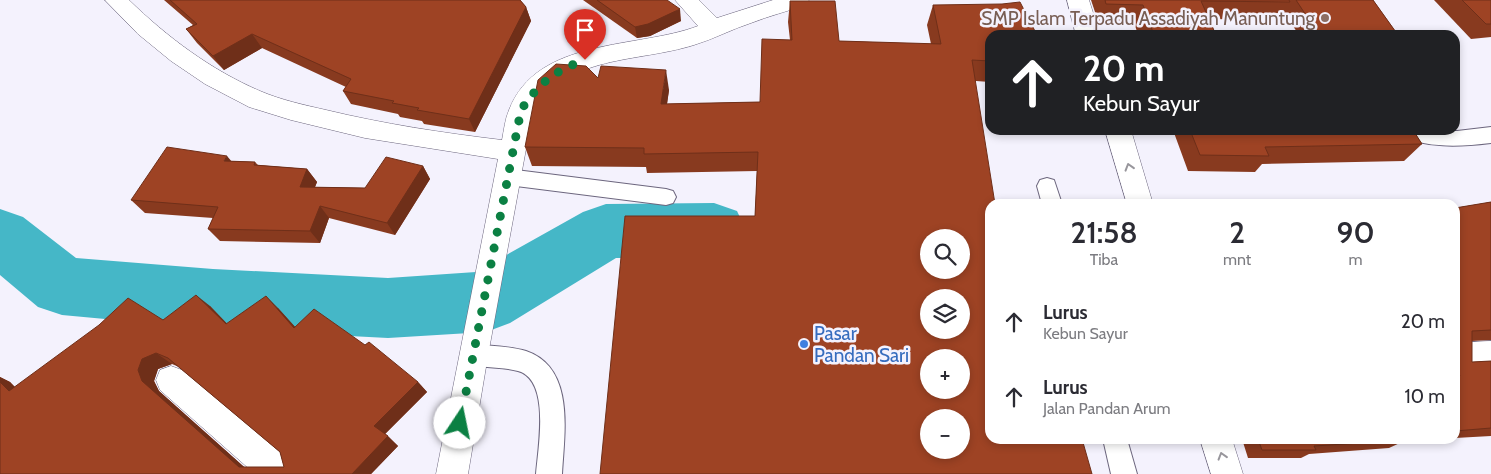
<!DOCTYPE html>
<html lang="id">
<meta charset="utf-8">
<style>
body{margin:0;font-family:Cabin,sans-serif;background:#f7f7f7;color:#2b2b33;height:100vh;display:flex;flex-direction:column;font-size:19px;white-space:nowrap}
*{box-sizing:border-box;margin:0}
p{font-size:16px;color:#7c7c81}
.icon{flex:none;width:28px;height:28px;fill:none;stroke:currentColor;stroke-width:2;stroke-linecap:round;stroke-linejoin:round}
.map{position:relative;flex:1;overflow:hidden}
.panel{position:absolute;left:985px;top:199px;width:475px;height:245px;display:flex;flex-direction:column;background:#fff;border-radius:15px;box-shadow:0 2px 8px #0003}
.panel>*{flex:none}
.guide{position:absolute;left:985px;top:30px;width:475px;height:105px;border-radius:15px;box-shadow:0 2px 8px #0003;background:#202124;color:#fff;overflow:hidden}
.buttons{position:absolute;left:920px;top:229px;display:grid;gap:10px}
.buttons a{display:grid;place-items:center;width:50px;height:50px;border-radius:50%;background:#fff;box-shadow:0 2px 8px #0003;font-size:25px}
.pin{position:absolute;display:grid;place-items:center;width:42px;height:42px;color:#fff;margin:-51px -21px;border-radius:50% 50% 50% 0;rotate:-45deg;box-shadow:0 0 5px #0007}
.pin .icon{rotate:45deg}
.me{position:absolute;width:55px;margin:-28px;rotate:11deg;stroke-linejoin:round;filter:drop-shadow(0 0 4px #0008)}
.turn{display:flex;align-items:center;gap:18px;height:105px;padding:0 15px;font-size:22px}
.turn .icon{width:65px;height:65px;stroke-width:2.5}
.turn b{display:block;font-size:35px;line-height:42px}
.eta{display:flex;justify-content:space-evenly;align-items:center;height:85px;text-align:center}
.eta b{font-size:30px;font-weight:600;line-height:35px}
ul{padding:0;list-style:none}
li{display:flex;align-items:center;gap:15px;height:75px;padding:0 15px}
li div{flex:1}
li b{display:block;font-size:19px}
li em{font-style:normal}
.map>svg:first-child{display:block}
</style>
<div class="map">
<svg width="1491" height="474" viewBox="0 0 1491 474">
<rect width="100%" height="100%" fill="#f4f2fd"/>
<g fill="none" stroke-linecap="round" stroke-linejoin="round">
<polygon fill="#45b7c7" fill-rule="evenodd" points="714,203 737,211 746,230 737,249 714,257 616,258 510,323 486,332 388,338 213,329 62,315 38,307 0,275 0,209 23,217 76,258 213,269 388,278 476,272 583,212 606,204"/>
<g stroke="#6c667e" stroke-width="2">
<g id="service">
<path d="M 1491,127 L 1491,143 C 1457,147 1428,148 1396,135 L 1393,130 L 1457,131 Z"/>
<polygon points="508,169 666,189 673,191 676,197 673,203 666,205 508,185 501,183 498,177 501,171"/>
<polygon points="1047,178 1054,180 1062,204 1042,204 1037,186 1040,180"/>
<path d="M 473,344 C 491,346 509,346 526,351 C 576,368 564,434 562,474 L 536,474 C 538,448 551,380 518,371 C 501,366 482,369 465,363 L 461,355 L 465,347 Z"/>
<polygon points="1103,439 1127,439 1137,474 1111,474"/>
</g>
</g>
<g stroke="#6c667e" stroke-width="1">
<g id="minor">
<path d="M 105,0 L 129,0 C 167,37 211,70 260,91 C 281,100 304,105 326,110 C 384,124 443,133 502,140 C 504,130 505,119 509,110 C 537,37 638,49 698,26 L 675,0 L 699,0 L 717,18 L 773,0 L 809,0 L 806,5 C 788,11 769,16 751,23 C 732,29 714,39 694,45 C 636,63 569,54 533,111 L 488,355 L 468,474 L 436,474 L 498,159 L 365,138 L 291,120 L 249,107 L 205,84 L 171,61 L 138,34 Z"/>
<polygon points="1067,0 1089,0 1100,35 1076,35"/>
<polygon points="1105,130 1131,130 1153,204 1127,204"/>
<polygon points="1491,341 1491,369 1455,371 1455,343"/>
<polygon points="171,366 182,370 292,462 296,474 255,474 160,390 156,380 160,370"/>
<polygon points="1200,439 1232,439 1243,474 1211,474"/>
</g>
</g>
<use href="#service" fill="#fff" fill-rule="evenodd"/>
<use href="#minor" fill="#fff" fill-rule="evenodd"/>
</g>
<g fill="#883a1f" fill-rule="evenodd">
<polygon points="164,0 520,0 526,7 531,21 475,132 424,124 422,121 400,117 398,114 351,104 343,91 346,87 262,48 224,70 197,43 186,29 193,25"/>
<polygon points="583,0 667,0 681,21 650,36 637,38"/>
<polygon points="1091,0 1373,0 1398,35 1299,35 1283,11 1277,20 1209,19 1216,35 1138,35 1134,22 1098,21"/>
<polygon points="1434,0 1491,0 1491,37 1471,39"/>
<polygon points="790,1 839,41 931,44 927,25 933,5 990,35 990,82 976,81 755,216 757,171 647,173 646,167 532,166 525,147 598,78 669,90 667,104 760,102 790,40 788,22"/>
<polygon points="1173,130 1413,130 1422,144 1404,161 1262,164 1255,172 1188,171"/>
<polygon points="232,161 255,162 258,165 307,169 317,182 315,187 365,188 423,166 430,179 395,235 329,218 320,243 220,241 208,229 213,218 145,213 131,200"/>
<polygon points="1491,202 1491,340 1472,341 1472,362 1491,361 1491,436 1455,438 1455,208"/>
<path d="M 210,306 L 227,324 L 278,308 L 295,327 L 418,382 L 427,392 L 385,434 L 398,446 L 371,474 L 0,474 L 0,377 L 10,382 L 15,387 L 163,320 ZM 172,364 L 179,367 L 280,452 L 284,467 L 244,467 L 159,391 L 154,381 L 158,369 Z"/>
<polygon points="1242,439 1445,439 1402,442 1389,448 1309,454 1301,458 1248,458"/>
</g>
<g fill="#6f2f19">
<polygon points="526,7 531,21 475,132 469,119"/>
<polygon points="680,9 681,21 650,36 637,38 635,27"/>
<polygon points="252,34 262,48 224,70 213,56"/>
<polygon points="666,70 669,90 664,124 661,104"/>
<polygon points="227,156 238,169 224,161"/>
<polygon points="423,166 430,179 395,235 387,223"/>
<polygon points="307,169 317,182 310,199 300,187"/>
<polygon points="320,206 329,218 320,243 310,231"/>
<polygon points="196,295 210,306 239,336 226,324"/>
<polygon points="266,296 278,308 306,339 294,328"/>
<polygon points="156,353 172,364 158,369 154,381 159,391 252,474 239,467 142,381 138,370 142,359"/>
<polygon points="0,377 10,382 29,402 9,391 0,382"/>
<polygon points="418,382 427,392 384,435 374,426"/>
<polygon points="388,436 398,446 371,474 352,474"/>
</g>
<g fill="#9e4324" stroke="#6f2f19" fill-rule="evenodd">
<polygon points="170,0 520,0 526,7 469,119 417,110 419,108 392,103 394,101 343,91 351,79 252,34 213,56 186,29 197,24"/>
<polygon points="597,0 667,0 680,9 648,24 635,27"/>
<polygon points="1105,0 1289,0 1290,2 1201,1 1216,35 1154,35 1143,5 1106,4"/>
<polygon points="1296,0 1373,0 1398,35 1319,35"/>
<polygon points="1462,0 1491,0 1491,24 1486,24"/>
<path d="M 790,1 L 835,1 L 839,41 L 941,44 L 933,5 L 1002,4 L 1020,2 L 1037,35 L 990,35 L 990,61 L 972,60 L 995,204 L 990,204 L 990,439 L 1082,439 L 1092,474 L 600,474 L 625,216 L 755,216 L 758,152 L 644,154 L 644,148 L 525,147 L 538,80 L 556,64 L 586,66 L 598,78 L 601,66 L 666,70 L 661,104 L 760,102 L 762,39 L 792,40 ZM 929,238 L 961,238 L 961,270 L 929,270 ZM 929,298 L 961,298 L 961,330 L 929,330 ZM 929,358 L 961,358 L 961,390 L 929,390 ZM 929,418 L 961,418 L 961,450 L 929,450 Z"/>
<polygon points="1190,130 1413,130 1422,144 1265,147 1269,156 1200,155"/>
<polygon points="167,147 227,156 224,161 255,162 254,165 307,169 300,187 365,188 386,157 423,166 387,223 320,206 310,231 208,229 218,207 131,200"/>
<polygon points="1491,202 1491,330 1472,331 1472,362 1491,361 1491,428 1455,431 1455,376 1460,376 1455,367 1455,208"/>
<path d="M 196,295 L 226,324 L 266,296 L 294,328 L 314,309 L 365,345 L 369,342 L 418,382 L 374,426 L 388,436 L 352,474 L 0,474 L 0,382 L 9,391 L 99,325 L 128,298 L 163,320 ZM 156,353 L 168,358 L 280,452 L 284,467 L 239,467 L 142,381 L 138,370 L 142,359 Z"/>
<polygon points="1258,439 1406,439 1406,440 1314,446 1316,450 1262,450"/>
</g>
<defs><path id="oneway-chevron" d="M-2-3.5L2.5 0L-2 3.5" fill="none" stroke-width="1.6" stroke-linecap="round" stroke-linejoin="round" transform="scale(1.25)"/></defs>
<g stroke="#98969c">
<use href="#oneway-chevron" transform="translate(1129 167) rotate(-107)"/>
<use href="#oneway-chevron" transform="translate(1222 456) rotate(-107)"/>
</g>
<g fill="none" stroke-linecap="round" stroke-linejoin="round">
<path stroke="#0b8043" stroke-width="9" stroke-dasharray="0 16.2" d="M 460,423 L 521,110 C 539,83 554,71 585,60"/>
</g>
<circle fill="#8d6e63" stroke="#f4f2fd" stroke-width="2" cx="1325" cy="18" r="5"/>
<circle fill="#3f7fe0" stroke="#f4f2fd" stroke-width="2" cx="804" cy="344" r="5"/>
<g text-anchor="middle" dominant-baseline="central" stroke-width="5" stroke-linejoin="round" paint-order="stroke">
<g font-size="19" fill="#785e54" stroke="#f4f2fd" text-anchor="end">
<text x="1315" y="18">SMP Islam Terpadu Assadiyah Manuntung</text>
</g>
<g font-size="19" fill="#366cbe" stroke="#f4f2fd" text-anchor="start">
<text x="814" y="333">Pasar<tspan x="814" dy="22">Pandan Sari</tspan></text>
</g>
</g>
</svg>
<div class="buttons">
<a><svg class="icon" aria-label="search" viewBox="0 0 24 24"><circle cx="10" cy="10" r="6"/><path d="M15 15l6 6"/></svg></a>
<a><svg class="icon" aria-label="layers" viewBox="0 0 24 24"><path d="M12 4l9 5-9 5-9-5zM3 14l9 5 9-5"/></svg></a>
<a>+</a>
<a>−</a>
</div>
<div class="pin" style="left:585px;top:60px;background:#d93025"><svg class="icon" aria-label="arrive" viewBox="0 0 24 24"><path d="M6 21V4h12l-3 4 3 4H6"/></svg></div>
<svg class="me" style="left:460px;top:423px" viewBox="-20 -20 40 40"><circle r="19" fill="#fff"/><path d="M0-13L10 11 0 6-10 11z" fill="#0b8043"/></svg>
<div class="guide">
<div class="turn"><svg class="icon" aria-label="ahead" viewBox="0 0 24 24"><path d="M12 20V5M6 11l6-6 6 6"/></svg><div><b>20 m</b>Kebun Sayur</div></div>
</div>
<section class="panel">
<div class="eta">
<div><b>21:58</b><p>Tiba</p></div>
<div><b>2</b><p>mnt</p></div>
<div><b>90</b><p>m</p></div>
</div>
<ul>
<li><svg class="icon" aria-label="ahead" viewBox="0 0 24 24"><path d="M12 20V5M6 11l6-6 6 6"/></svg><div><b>Lurus</b><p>Kebun Sayur</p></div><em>20 m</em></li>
<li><svg class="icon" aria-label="ahead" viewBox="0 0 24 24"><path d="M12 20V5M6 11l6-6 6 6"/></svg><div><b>Lurus</b><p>Jalan Pandan Arum</p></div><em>10 m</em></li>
</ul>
</section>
</div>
